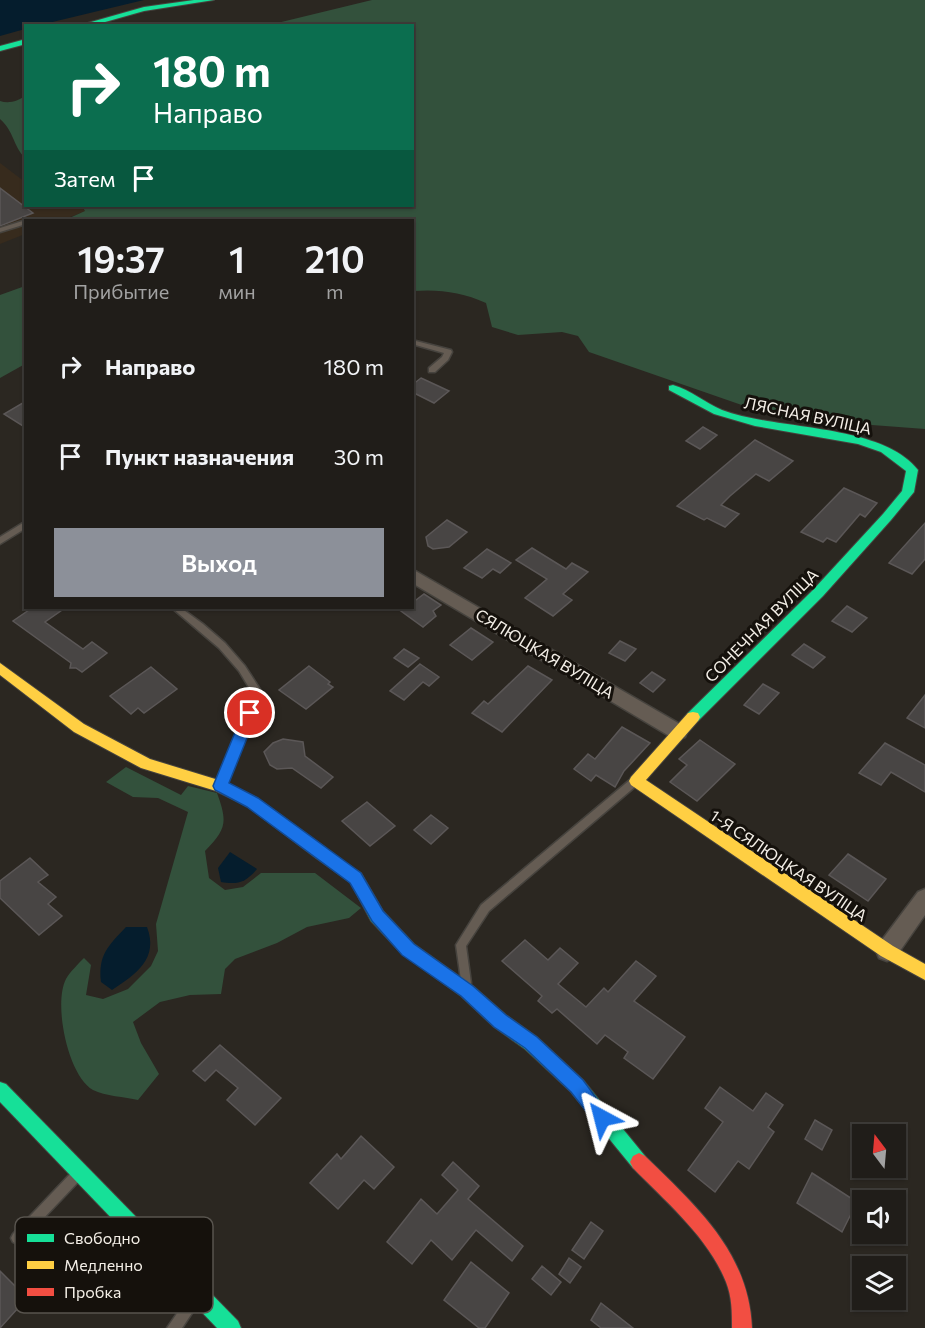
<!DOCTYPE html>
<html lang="ru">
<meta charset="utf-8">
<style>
body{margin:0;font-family:Commissioner,sans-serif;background:#2d2a26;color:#f1f3f6;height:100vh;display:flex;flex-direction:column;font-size:22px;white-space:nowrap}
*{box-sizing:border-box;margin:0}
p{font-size:20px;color:#a2a2a2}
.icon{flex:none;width:33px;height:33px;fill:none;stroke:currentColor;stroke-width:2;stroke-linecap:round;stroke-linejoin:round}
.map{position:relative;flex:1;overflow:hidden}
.details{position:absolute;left:24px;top:219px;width:390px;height:390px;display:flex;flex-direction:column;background:#201d19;border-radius:0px;box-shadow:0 2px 4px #0004,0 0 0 2px #3d3b38}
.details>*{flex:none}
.hud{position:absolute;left:24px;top:24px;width:390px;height:183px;border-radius:0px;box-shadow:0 2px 4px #0004,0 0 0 2px #3d3b38;background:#0b6e4f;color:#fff;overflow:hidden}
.needle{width:39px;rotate:344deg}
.controls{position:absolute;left:852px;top:1124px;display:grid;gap:12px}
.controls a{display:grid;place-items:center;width:54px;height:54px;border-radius:0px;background:#201d19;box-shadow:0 2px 4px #0004,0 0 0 2px #3d3b38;font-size:30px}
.pin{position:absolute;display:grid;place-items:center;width:51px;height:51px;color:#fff;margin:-26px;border:3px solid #fff;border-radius:50%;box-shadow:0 2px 6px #0007}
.me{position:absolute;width:66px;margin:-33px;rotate:322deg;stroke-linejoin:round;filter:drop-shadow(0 0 4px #0008)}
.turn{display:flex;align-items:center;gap:21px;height:126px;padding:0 30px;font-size:27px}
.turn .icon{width:78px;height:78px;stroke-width:2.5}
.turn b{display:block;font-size:42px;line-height:51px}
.then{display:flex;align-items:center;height:57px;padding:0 30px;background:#0003;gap:12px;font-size:22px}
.eta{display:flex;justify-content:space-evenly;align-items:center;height:102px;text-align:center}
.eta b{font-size:36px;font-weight:600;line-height:42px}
.cta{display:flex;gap:12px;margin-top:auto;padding:12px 30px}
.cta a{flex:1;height:69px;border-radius:0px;background:#8c9099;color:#fff;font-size:24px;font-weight:600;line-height:69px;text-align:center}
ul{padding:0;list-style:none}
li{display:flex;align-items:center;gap:18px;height:90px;padding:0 30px}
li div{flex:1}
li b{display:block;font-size:22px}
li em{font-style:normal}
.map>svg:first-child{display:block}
</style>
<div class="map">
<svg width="925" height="1328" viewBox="0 0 925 1328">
<rect width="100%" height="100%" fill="#2b2721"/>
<polygon fill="#372b1d" points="0,163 25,182 26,206 79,206 86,211 62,220 26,220 25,234 0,244"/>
<g fill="#33513c">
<path d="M 372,0 L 925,0 L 925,429 L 779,418 L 589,352 L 578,336 L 562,332 L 518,335 L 492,327 L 486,303 C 462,292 439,289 413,291 L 412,220 L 65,220 L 85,211 L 82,206 L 412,206 L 412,26 L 269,25 Z"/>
<path d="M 25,96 L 25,158 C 12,144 15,133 0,119 L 0,101 C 9,104 18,101 25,96 Z"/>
<polygon points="25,286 25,364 0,378 0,295"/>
<path d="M 126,767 L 181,795 L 188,786 L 217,793 C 228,823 226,829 205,851 L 209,878 L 225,890 L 243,887 L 261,873 L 315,873 L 361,908 L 349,918 L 307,927 L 277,943 L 235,959 L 225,969 L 221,994 L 190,995 L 160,1002 L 133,1022 L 141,1043 L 159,1074 L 138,1100 C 125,1097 105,1096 93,1090 C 68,1076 53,1004 66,979 C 70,972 78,964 84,958 L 91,965 L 86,995 L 103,999 L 128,989 L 151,966 L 158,951 L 156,924 L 188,812 L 158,798 L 133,797 L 106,782 Z"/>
</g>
<g fill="#051d2d">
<polygon points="0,0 144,0 40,25 26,26 25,29 0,36"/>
<path d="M 230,852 L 257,869 C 246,882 238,885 221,882 L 218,868 Z"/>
<path d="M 126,927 L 147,927 C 159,959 136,974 112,990 L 101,982 C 98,955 108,946 126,927 Z"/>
</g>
<g fill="#484544" stroke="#5b5757" stroke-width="1.5">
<polygon points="0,188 33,213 0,226"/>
<polygon points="421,378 449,391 434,403 412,392 412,385"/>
<polygon points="26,401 26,428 4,414"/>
<polygon points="703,427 717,435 700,449 686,441"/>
<polygon points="755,440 793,461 769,481 756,474 730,496 721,505 739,514 725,527 707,518 704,520 677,506"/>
<polygon points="844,488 877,503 865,517 860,514 836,542 827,538 823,542 801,532"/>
<polygon points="447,520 467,532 449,547 433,549 428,546 426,537"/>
<polygon points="925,523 925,559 912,574 889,563"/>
<polygon points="532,548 566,569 572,563 588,572 563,594 572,600 553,616 525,598 547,579 516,560"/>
<polygon points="487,549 511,563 500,573 493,569 482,578 464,568"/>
<polygon points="424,594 441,605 433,611 436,616 423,627 401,611 406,608 412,608 412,603"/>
<polygon points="847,606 867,618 852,632 832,621"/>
<polygon points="32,608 65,608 45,622 83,649 92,642 107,653 82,672 76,668 70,668 71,663 13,621"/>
<polygon points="471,628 493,642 472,660 450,645"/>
<polygon points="620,641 636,649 625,661 609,653"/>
<polygon points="804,644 825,657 813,668 792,655"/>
<polygon points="404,649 419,658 408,667 394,658"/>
<polygon points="420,664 439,677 429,686 423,682 404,700 390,691"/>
<polygon points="309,666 330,682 328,684 333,687 306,709 279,690"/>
<polygon points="528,666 552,680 502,732 472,713 484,701 488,704"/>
<polygon points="151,667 177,689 144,713 138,708 131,714 110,696"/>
<polygon points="652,672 665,680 653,692 640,683"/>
<polygon points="763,684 779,693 759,714 744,705"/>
<polygon points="925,695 925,728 907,718"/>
<polygon points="622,727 650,743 624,771 615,787 596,775 591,781 574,769 588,754 595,759"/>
<polygon points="283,739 303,742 305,756 333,777 321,788 292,768 277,769 270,765 264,752 273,743"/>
<polygon points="700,740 735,764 697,801 670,782 687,765 679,759"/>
<polygon points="885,743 925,765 925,792 891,772 881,785 859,773"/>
<polygon points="367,802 395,826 370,846 342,821"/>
<polygon points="431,815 448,828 431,844 414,830"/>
<polygon points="848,854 886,879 868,901 829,875"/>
<polygon points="30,858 48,875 38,882 56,897 48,904 62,916 39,935 0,898 0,881"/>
<polygon points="525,940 548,960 560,948 578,963 558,984 586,1007 604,988 608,992 636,961 656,976 634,1001 685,1037 653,1079 624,1058 628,1052 605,1035 597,1044 557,1009 552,1013 538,1001 542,996 502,961"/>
<polygon points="220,1045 281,1098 255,1125 227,1100 238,1088 216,1070 205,1081 193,1071"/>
<polygon points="720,1087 753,1111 766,1093 783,1105 768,1127 774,1132 749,1169 738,1161 715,1192 688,1170 723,1122 705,1108"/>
<polygon points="815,1120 832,1130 822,1150 805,1139"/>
<polygon points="361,1136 394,1167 374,1189 364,1180 338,1209 310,1183 337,1154 341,1159"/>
<polygon points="453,1162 479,1186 468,1199 523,1246 512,1261 476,1230 452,1260 431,1240 412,1264 387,1242 421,1199 437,1214 458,1190 442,1175"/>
<polygon points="812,1173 857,1202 842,1232 797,1203"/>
<polygon points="591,1222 603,1231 584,1259 572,1250"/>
<polygon points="569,1258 581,1267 570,1283 559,1274"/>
<polygon points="471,1262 509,1293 485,1328 479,1328 444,1300"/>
<polygon points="542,1266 561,1282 551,1295 532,1279"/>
<polygon points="0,1271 27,1298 0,1328"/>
<polygon points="601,1303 633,1328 601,1328 591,1320"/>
</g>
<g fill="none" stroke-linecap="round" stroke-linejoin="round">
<g stroke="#46433e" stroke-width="3">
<g id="lane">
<polygon points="26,220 28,220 26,220 26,224 0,232 0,228"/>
<polygon points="412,340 451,350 452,352 448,360 435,372 429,372 429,368 442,357 444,353 412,344"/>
<polygon points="26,521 26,528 0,544 0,537"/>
<polygon points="172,608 181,608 203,624 225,643 245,666 263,694 225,786 223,789 220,790 217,789 215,786 253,694 239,671 219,648"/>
<polygon points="634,778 637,779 639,782 637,785 489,911 466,946 471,983 470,987 466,988 462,987 456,945 481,905 631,779"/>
<polygon points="76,1170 80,1172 82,1176 80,1180 21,1242 17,1244 13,1242 11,1238 13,1234 72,1172"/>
<polygon points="194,1295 199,1296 200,1301 182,1328 167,1328 189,1296"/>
</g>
</g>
<g stroke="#46433e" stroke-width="3">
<g id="street">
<polygon points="412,569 685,727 687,732 685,737 678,739 671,737 412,583"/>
<polygon points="925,889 925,915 895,958 887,961 879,958 876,951 879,944 918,892"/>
</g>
</g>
<g stroke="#46433e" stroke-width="2">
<g id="fast">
<polygon points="194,0 214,0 144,11 91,26 77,26 144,7"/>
<polygon points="26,39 26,44 0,51 0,46"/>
<path d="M 673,385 C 691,390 705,403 722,410 C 778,431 881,423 918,470 L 914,492 L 891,520 L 823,596 L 698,721 L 688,721 L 686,717 L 688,713 L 813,590 L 883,514 L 902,491 L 906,471 L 881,452 L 858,444 L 755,426 L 714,414 L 669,390 L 669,386 Z"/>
<polygon points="321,847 361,873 383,911 414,944 473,986 506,1015 537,1037 583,1080 645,1156 648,1162 645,1168 639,1171 633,1168 571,1092 525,1049 494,1027 461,996 402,954 371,921 351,883 316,858 313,853 316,848"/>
<polygon points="0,1082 6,1084 238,1321 241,1328 217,1328 0,1102"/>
</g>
</g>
<g stroke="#46433e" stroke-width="2">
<g id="slow">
<polygon points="0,663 84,724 150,759 225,782 257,798 326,848 329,853 326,858 321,859 316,858 247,806 216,791 141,768 74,732 0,675"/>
<polygon points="693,712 698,713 700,717 698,721 646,780 893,946 925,964 925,980 881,956 631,785 629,781 631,777 688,713"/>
</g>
</g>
<g stroke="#46433e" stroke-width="2">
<path id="jam" d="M 639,1153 L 645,1156 C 696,1206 749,1252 752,1328 L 732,1328 C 732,1312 732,1297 726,1282 C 708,1237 666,1202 633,1168 L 630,1162 L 633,1156 Z"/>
</g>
<use href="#lane" fill="#655c53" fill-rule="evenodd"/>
<use href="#street" fill="#655c53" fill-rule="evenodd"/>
<use href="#fast" fill="#16e098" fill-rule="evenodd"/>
<use href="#slow" fill="#ffcf43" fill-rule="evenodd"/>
<use href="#jam" fill="#f24e42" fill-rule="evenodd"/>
</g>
<polygon fill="#1a73e8" stroke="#114b97" stroke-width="1.5" points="250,707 257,713 229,783 258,798 361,873 383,911 414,944 473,986 506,1015 537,1037 583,1080 611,1118 609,1124 602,1127 596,1124 571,1092 525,1048 494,1027 461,996 402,955 372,921 350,883 247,807 215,790 213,786 243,713"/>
<g text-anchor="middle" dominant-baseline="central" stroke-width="6" stroke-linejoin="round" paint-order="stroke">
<g font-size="16" fill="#f4efe7" stroke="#15110c">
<text transform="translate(808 415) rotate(12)">ЛЯСНАЯ ВУЛІЦА</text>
<text transform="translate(761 625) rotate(-45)">СОНЕЧНАЯ ВУЛІЦА</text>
<text transform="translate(545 653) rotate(31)">СЯЛЮЦКАЯ ВУЛІЦА</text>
<text transform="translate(789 865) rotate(34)">1-Я СЯЛЮЦКАЯ ВУЛІЦА</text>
</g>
</g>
<rect x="15" y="1217" width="198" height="96" rx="9" fill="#15110c" stroke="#58544e" stroke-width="1.5"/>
<rect x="27" y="1234" width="27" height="8" fill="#16e098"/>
<rect x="27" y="1261" width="27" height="8" fill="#ffcf43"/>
<rect x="27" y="1288" width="27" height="8" fill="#f24e42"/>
<g font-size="16" fill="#f4efe7">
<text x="64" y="1244">Свободно</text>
<text x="64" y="1271">Медленно</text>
<text x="64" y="1298">Пробка</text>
</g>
</svg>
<div class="controls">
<a><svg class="needle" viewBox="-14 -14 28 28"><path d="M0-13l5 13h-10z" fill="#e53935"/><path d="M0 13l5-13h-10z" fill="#a2a2a2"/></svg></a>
<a><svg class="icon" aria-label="sound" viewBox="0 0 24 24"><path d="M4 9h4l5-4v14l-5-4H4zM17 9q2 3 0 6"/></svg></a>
<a><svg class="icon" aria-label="layers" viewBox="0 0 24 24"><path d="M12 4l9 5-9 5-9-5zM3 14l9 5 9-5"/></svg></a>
</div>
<div class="pin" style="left:250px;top:713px;background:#d93025"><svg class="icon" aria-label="arrive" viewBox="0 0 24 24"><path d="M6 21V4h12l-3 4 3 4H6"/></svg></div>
<svg class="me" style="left:602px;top:1118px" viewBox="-20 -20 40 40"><path d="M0-17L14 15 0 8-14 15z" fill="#1a73e8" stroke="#fff" stroke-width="4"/></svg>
<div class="hud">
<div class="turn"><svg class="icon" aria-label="right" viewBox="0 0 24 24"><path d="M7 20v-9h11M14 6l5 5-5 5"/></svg><div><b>180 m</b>Направо</div></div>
<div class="then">Затем<svg class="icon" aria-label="arrive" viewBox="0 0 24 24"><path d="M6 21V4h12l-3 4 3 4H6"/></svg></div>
</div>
<section class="details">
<div class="eta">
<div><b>19:37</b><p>Прибытие</p></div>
<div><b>1</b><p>мин</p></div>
<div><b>210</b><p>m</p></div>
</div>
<ul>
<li><svg class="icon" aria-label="right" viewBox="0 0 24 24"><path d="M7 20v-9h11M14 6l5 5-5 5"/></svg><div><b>Направо</b></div><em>180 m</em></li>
<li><svg class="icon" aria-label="arrive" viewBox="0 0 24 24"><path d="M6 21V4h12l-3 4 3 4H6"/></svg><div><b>Пункт назначения</b></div><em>30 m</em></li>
</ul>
<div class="cta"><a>Выход</a></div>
</section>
</div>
